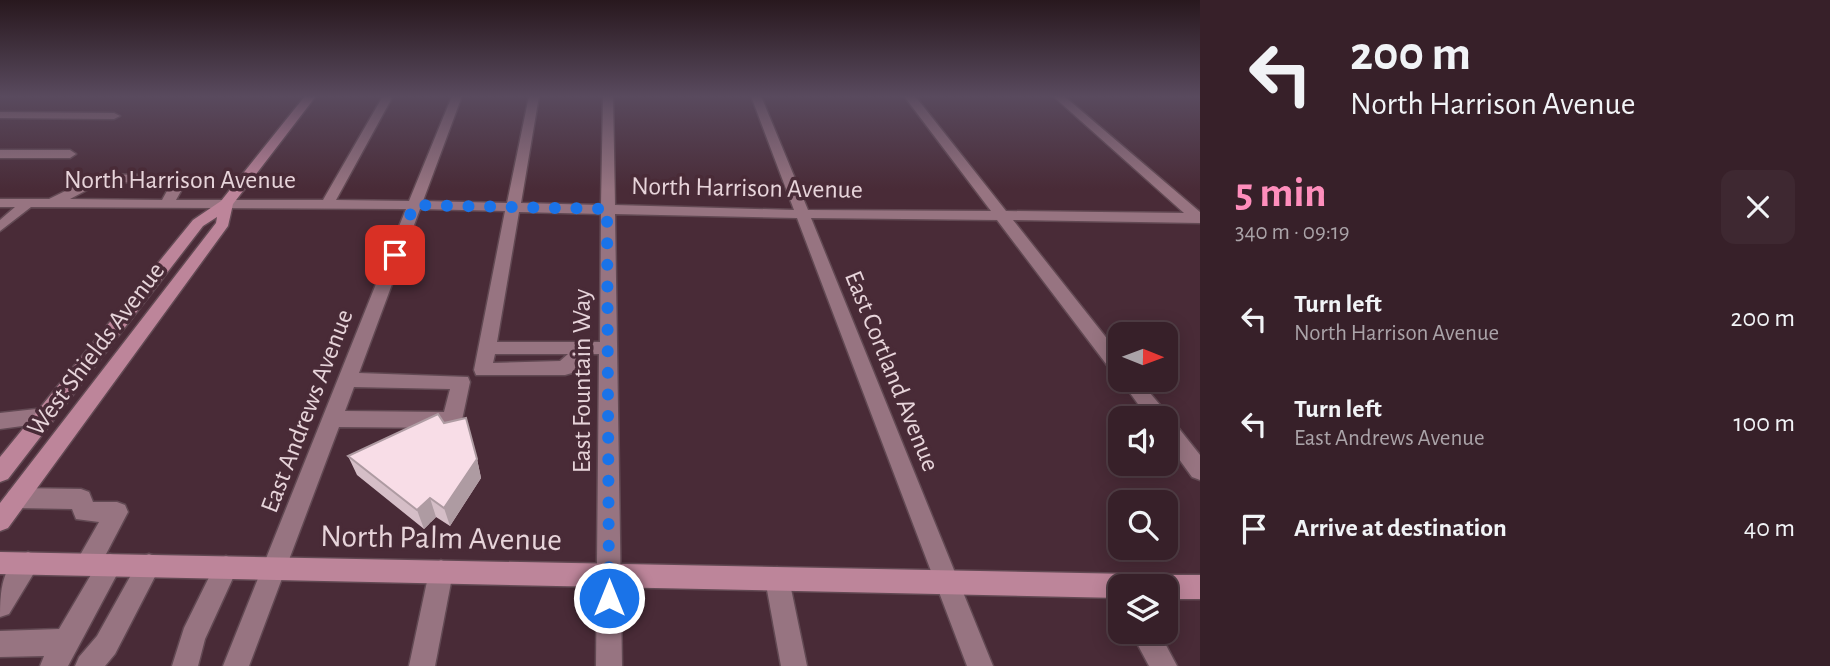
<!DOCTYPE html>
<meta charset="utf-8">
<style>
body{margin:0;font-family:"Alegreya Sans",sans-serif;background:#3e2831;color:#f1f3f6;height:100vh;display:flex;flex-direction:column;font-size:26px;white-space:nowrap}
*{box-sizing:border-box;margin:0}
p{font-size:23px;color:#aaa3a8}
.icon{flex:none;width:38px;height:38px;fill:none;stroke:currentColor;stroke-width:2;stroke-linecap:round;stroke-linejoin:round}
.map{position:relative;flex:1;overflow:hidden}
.panel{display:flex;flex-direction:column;background:#372029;width:630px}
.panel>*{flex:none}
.banner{background:#372029;color:#f1f3f6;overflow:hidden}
.needle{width:46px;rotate:91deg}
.tools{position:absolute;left:1108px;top:322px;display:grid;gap:14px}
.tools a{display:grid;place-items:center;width:70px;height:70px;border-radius:14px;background:#372029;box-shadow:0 4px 18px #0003,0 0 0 2px #513e46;font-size:35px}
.pin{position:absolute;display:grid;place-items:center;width:60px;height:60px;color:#fff;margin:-30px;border-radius:14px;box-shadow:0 4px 10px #0006}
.me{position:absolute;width:77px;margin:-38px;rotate:0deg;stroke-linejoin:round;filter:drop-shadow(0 0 5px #0008)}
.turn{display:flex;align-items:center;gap:24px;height:147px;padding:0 35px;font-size:32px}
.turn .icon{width:91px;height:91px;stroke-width:2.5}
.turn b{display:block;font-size:49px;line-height:60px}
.round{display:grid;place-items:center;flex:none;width:74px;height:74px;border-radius:14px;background:#3e2831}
.summary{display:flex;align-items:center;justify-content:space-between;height:119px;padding:0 35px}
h1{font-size:42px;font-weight:600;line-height:52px;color:#fe8ebc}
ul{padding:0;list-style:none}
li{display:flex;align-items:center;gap:21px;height:105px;padding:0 35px}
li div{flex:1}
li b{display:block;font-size:26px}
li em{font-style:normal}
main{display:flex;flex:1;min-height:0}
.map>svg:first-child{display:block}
</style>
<main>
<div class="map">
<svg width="1200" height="666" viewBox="0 0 1200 666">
<rect width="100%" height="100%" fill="#492b37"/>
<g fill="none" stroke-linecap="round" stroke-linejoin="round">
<g stroke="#624953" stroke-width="3">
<g id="minor">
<path d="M 383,96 L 393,96 L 336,200 L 409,201 L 452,96 L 462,96 L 423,201 L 507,203 L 529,96 L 539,96 L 521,203 L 601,205 L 603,96 L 613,96 L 615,205 L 794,210 L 751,96 L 761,96 L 808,210 L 991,211 L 904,96 L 915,96 L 1006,211 L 1184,213 L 1053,96 L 1064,96 L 1200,212 L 1200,223 L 1013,220 L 1120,355 L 1120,375 L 1113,373 L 997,220 L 811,218 L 993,666 L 967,666 L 797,218 L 615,214 L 622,666 L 596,666 L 599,354 L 590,354 L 572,373 L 565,375 L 476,375 L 474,370 L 505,211 L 420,209 L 359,373 L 468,377 L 470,382 L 462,420 L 459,426 L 452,428 L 339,427 L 249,666 L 223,666 L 406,209 L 31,207 L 0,231 L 0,220 L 15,207 L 0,207 L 0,199 L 49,199 L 100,174 L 177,176 L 181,191 L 176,200 L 323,200 ZM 102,182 L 166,183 L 167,191 L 162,200 L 70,199 ZM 519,212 L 601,214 L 600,342 L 497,342 ZM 495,354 L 568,354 L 560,361 L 493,363 ZM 354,387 L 450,389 L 444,412 L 345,411 Z"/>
<polygon points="0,112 114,113 120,116 114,119 0,118"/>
<polygon points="0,150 70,150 76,154 70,158 0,158"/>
<polygon points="1120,379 1139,380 1166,412 1168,420 1173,421 1200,455 1200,480 1192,477 1166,441 1166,418 1148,418"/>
<polygon points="45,408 52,410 55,416 52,422 0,429 0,413"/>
<polygon points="17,488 81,489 89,492 93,502 117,502 125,505 128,512 105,556 110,554 118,557 122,565 68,666 40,666 44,656 0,657 0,631 59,629 92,573 87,575 79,572 75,564 99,522 76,519 72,509 17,508 9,505 6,498 9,491"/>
<path d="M 28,552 L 36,555 L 40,563 L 9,614 L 0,617 C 0,593 1,562 28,552 Z"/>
<polygon points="149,554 157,557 161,565 115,654 105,666 75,666 79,657 97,636 141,557"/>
<polygon points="226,556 234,559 238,567 205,639 198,666 172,666 184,628 218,559"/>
<polygon points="441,560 450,564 453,572 435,666 409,666 429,572 432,564"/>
<polygon points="777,567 786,571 789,579 807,666 781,666 765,579 768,571"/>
<polygon points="1131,632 1159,632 1177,666 1149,666"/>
</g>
</g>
<g stroke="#624953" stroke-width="3">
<g id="major">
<polygon points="305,96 316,96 233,204 228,226 8,528 0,531 0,503 216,223 217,217 203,226 8,479 0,482 0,457 193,220 221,201"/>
<polygon points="0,552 1132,574 1141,578 1144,586 1120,586 1120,598 0,574"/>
<polygon points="1166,575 1200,575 1200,599 1166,599 1166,586 1154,586 1157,579"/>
</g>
</g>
<use href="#minor" fill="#977481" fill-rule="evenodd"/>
<use href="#major" fill="#bd859a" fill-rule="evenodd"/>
</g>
<polygon fill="#d5bec7" points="444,423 477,459 481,478 450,526 436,517 424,529 357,475 348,456"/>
<g fill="#ae9ba2">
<polygon points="477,459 481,478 450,526 444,508"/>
<polygon points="430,498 436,517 424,529 417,510"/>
</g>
<polygon fill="#f8dde7" stroke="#ae9ba2" stroke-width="2" points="438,414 444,423 466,418 477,459 444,508 430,498 417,510 348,456"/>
<linearGradient id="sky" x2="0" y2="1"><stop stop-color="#28181e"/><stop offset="0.51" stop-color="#594a5e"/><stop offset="1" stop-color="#594a5e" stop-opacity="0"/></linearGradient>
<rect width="1200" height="189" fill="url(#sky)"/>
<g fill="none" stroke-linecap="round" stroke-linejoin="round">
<polyline stroke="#1a73e8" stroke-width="12" stroke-dasharray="0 21.6" points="395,255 414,205 607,209 609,598"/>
</g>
<g text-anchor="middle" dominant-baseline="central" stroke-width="7" stroke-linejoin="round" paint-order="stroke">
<g font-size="26" fill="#e7d4da" stroke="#492b37">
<text x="180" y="180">North Harrison Avenue</text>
<text transform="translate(747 188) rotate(1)">North Harrison Avenue</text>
<text transform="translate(96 349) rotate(-53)">West Shields Avenue</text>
<text transform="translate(892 371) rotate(68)">East Cortland Avenue</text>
<text transform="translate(582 381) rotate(-90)">East Fountain Way</text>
<text transform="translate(307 411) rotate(-69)">East Andrews Avenue</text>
</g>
<g font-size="32" fill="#e7d4da" stroke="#492b37">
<text transform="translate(441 538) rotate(1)">North Palm Avenue</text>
</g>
</g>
</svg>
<div class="tools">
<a><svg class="needle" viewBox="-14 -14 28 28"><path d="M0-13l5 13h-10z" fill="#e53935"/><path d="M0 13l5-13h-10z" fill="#aaa3a8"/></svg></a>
<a><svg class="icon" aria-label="sound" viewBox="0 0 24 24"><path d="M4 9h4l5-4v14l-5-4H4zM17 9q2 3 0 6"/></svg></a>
<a><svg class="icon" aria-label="search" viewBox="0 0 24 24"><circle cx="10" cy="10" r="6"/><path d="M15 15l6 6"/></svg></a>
<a><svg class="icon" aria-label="layers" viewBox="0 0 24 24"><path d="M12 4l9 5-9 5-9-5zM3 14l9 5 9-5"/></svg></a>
</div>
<div class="pin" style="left:395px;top:255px;background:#d93025"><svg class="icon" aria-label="arrive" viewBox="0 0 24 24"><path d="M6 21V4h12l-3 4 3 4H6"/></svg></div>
<svg class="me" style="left:609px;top:598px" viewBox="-20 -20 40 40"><circle r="17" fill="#1a73e8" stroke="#fff" stroke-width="3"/><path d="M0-11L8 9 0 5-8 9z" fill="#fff"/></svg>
</div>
<section class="panel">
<div class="banner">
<div class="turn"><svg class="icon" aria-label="left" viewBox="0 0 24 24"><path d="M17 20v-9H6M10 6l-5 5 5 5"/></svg><div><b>200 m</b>North Harrison Avenue</div></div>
</div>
<div class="summary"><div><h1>5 min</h1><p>340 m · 09:19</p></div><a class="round"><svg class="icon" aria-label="close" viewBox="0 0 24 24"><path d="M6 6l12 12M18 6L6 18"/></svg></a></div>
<ul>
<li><svg class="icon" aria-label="left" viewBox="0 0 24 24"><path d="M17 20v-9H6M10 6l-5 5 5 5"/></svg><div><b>Turn left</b><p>North Harrison Avenue</p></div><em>200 m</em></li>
<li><svg class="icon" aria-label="left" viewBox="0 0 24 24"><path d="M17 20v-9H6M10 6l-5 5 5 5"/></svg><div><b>Turn left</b><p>East Andrews Avenue</p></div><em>100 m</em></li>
<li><svg class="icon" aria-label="arrive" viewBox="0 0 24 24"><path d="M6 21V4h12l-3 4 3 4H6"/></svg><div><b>Arrive at destination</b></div><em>40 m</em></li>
</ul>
</section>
</main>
